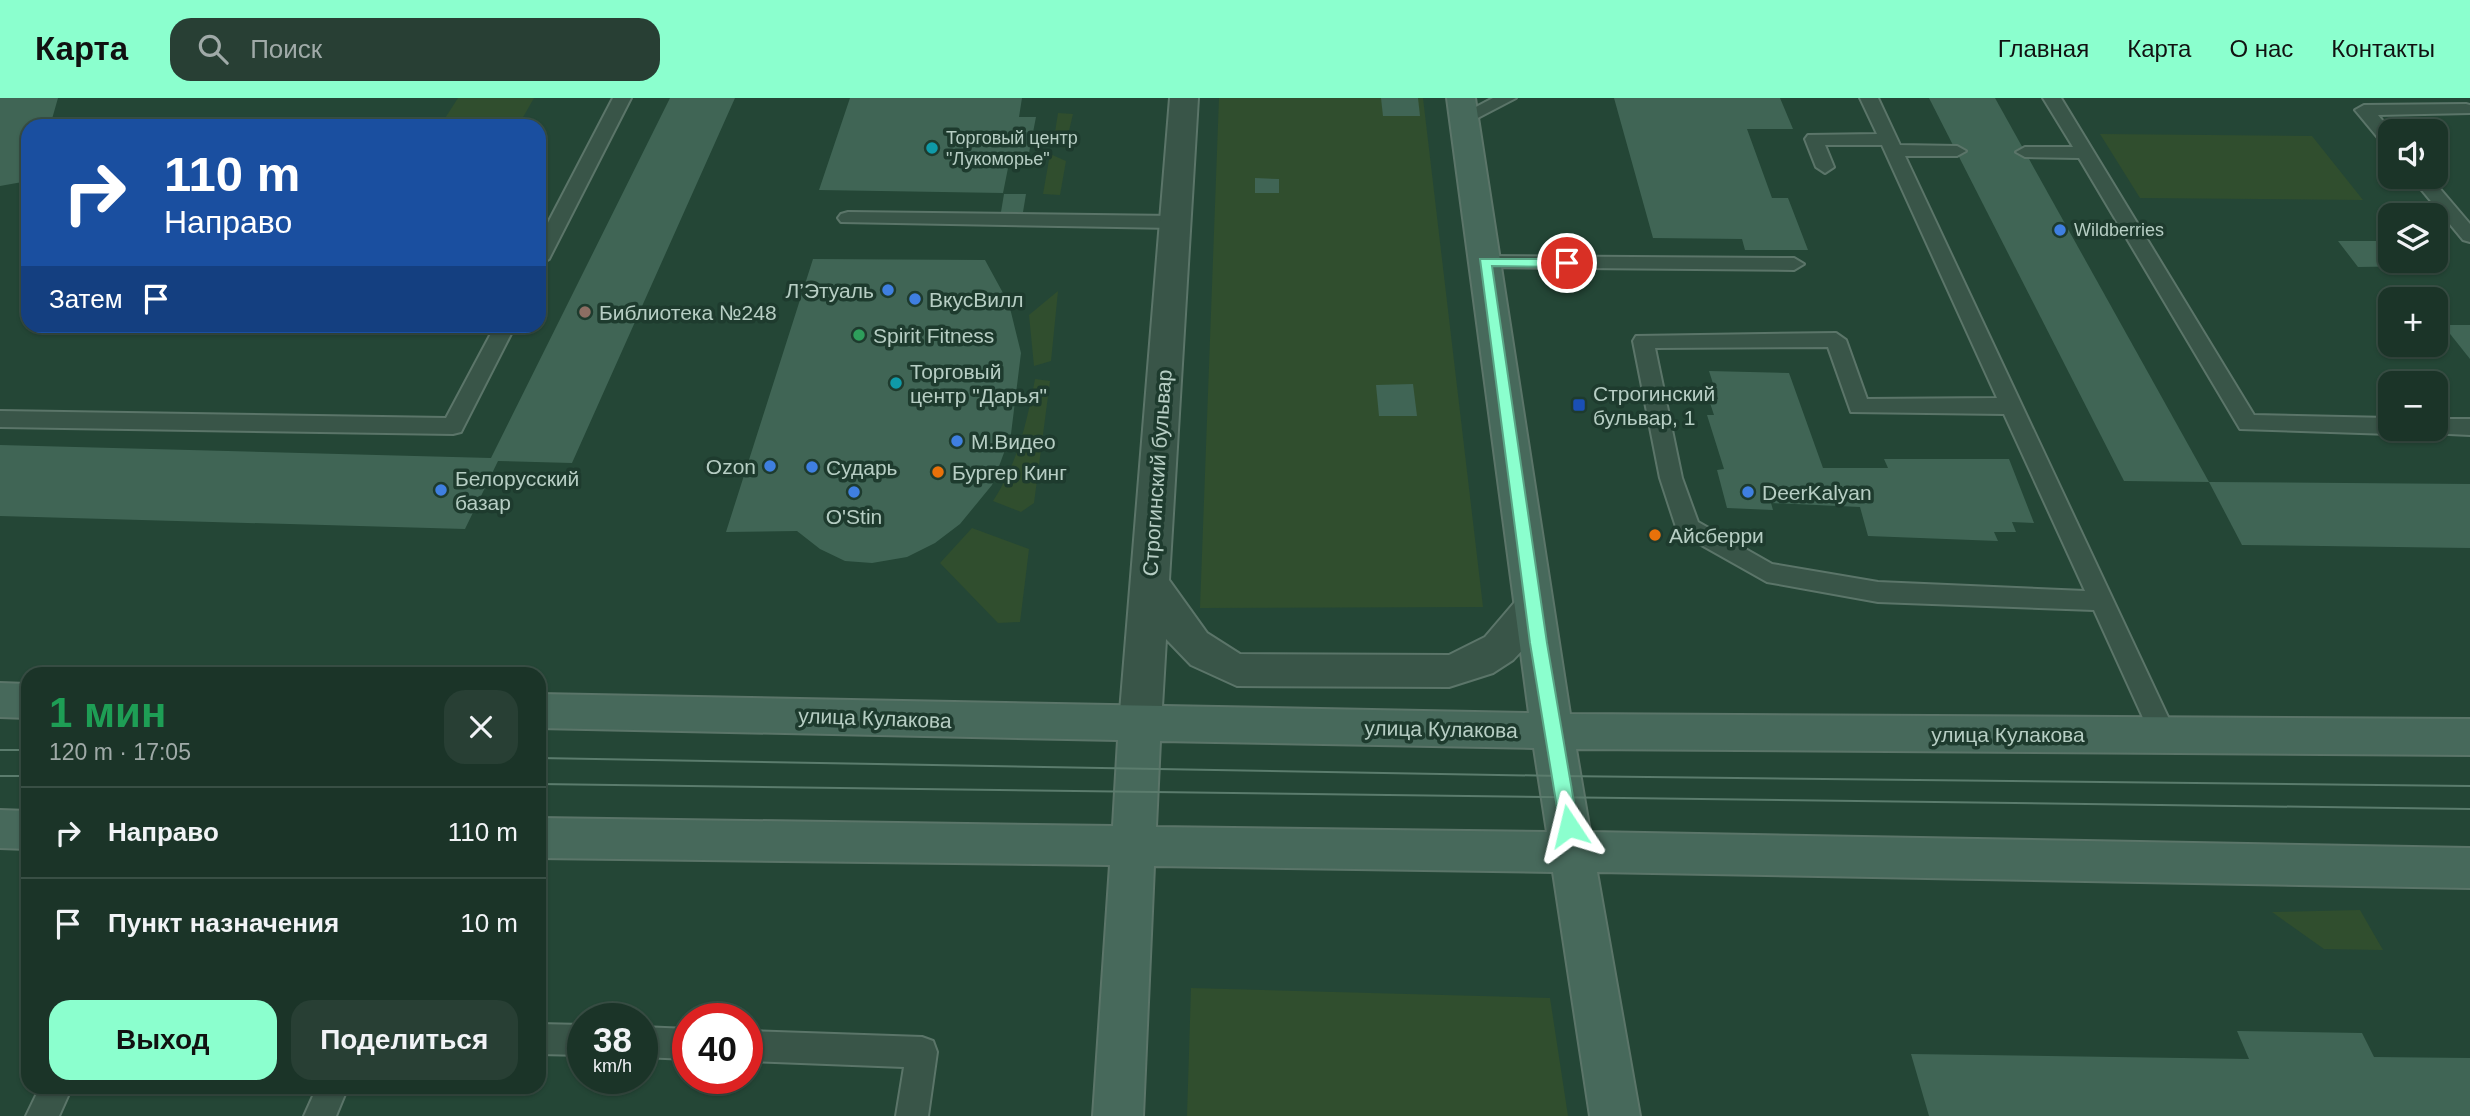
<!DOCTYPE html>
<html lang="ru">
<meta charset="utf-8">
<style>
body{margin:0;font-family:Helvetica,sans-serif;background:#283f34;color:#f1f3f6;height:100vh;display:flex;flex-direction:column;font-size:26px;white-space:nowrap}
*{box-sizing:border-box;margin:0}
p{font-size:23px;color:#a0aaa8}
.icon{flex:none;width:38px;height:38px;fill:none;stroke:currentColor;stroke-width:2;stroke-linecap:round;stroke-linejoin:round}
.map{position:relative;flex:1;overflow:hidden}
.details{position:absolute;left:21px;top:569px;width:525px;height:427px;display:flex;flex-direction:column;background:#1b3428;border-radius:21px;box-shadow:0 2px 5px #0004,0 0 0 2px #394f45}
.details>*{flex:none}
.guide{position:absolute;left:21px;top:21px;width:525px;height:214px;border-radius:21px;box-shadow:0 2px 5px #0004,0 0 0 2px #394f45;background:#1a4fa0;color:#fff;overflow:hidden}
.controls{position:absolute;left:2378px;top:21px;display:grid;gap:14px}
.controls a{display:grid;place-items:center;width:70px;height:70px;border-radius:14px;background:#1b3428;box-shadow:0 2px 5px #0004,0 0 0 2px #394f45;font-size:35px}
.speed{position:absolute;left:567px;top:905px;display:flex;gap:14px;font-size:35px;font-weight:700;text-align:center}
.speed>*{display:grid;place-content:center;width:91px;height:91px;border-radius:50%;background:#1b3428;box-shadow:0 2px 5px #0004,0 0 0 2px #394f45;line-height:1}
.speed small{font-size:18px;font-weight:400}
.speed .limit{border:10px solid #d22;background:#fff;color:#111}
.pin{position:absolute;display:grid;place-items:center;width:60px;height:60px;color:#fff;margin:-30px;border:4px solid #fff;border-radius:50%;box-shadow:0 2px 7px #0007}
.me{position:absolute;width:77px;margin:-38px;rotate:350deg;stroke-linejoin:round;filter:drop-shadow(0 0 5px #0008)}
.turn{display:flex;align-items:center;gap:24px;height:147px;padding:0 28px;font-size:32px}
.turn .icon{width:91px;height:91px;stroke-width:2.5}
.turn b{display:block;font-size:49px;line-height:60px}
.then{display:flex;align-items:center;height:66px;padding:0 28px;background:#0003;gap:14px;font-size:26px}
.round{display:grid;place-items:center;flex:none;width:74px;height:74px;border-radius:21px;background:#283f34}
.overview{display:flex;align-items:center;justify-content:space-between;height:119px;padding:0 28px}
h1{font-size:42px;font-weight:700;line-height:52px;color:#1e9e55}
.button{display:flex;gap:14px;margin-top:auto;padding:14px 28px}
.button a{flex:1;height:80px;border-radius:21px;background:#8bffce;color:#111;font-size:28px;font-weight:700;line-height:80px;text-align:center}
.button a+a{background:#283f34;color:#f1f3f6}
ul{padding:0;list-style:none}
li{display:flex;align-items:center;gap:21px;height:91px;padding:0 28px;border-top:2px solid #394f45}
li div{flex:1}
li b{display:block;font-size:26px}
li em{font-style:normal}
header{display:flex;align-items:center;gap:42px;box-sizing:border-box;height:98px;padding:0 35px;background:#8bffce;color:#111}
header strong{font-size:33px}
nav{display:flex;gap:38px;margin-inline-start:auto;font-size:24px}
.search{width:490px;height:63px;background:#283f34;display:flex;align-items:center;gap:18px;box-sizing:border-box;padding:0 24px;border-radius:21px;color:#a0aaa8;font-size:26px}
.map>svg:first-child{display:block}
</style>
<header>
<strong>Карта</strong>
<div class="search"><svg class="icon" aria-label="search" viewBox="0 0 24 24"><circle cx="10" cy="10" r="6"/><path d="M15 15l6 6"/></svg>Поиск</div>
<nav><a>Главная</a><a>Карта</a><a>О нас</a><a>Контакты</a></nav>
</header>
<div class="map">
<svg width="2470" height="1018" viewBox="0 0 2470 1018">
<rect width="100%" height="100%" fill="#244636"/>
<g fill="#304e2e">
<polygon points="458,0 534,0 518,28 440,28"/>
<polygon points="1219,0 1423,0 1483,509 1200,510"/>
<polygon points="1058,15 1073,16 1065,50 1053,47"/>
<polygon points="2100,36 2312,38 2363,102 2140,100"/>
<polygon points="1050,56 1066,63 1060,97 1043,96"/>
<polygon points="1058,193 1051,263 1034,268 1029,217"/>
<path d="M 1035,281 L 1050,283 L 1034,405 L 1021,414 L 993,403 C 1017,366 1027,325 1035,281 Z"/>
<polygon points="972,430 1029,451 1020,524 998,525 940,465"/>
<polygon points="2360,812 2383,852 2324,851 2272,814"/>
<polygon points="1191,890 1550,900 1568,1018 1187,1018"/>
</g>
<g fill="#406555">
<polygon points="0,0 58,0 50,28 28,28 28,83 0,88"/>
<polygon points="670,0 735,0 572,365 498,363 465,431 0,418 0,347 491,360"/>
<polygon points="850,0 1022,0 1019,19 1036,19 1028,60 1010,60 1003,95 819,92"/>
<polygon points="1381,0 1418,0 1420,18 1383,18"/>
<polygon points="1614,0 1780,0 1793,31 1747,31 1772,100 1788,100 1808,152 1745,152 1742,141 1653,140"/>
<polygon points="1929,0 1995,0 2209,384 2124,383"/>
<polygon points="1255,80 1279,81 1279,95 1255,95"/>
<polygon points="1004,96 1026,96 1023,114 1001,114"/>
<polygon points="2338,143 2390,143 2390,163 2416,163 2420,168 2358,169"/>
<polygon points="813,161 985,162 1009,206 1021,255 1011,336 992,387 960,426 935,445 907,459 872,465 845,463 820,451 797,433 726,434"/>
<polygon points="2443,227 2470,227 2470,261"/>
<polygon points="1709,273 1789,275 1823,370 1888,370 1884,361 2009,361 2034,425 2012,424 2016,434 1994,434 1998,443 1868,438 1860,409 1771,405 1773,412 1727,410 1717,372 1724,371 1707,317 1714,317 1709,302 1718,301"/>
<polygon points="1413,286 1417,318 1379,318 1376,287"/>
<polygon points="2209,384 2470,386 2470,450 2242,447"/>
<polygon points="2237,933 2362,935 2374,959 2470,960 2470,1018 1929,1018 1911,956 2249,961"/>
</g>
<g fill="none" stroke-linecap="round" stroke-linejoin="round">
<g stroke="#5b7569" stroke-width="4">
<g id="lane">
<polygon points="613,0 631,0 549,161 539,167 539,142"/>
<polygon points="1493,0 1516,0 1470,24 1458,24 1455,20"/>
<path d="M 1860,0 L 1878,0 L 1900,47 L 1957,48 L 1966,53 L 1957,58 L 1905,58 L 2176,636 L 2172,644 L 2163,647 L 2154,644 L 2094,512 L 1878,504 L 1767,484 L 1680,435 L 1676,429 L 1660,380 L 1633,243 L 1636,238 L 1836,235 L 1846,242 L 1867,301 L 1997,300 L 1882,47 L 1825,47 L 1834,69 L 1825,75 L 1816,69 L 1805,41 L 1808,37 L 1877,36 ZM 1828,249 L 1851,314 L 2004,316 L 2085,493 L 1878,484 L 1772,466 L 1698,424 L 1682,380 L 1655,250 Z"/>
<polygon points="2043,0 2061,0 2254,317 2390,320 2390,331 2399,331 2398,334 2390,336 2240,331 2079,60 2025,59 2016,54 2025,49 2073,49"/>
<polygon points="2364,7 2466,6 2470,7 2470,15 2378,17 2391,33 2390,48 2384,47 2355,12"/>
<polygon points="2411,79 2430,79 2470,126 2470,144 2463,142"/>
<polygon points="848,114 1174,118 1184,124 1174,130 841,124 838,120 841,116"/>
<polygon points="1485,158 1794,160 1804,166 1794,172 1478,169 1475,164"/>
<polygon points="495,228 515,228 461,334 453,336 0,329 0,313 446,320"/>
<polygon points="2436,321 2470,321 2470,337 2428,335 2426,331 2436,331"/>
<polygon points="539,926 583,927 583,957 539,956"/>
<polygon points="642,929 688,931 688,961 642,959"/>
<polygon points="747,933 922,939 933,943 937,954 928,1018 896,1018 904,969 747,963"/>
<polygon points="40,989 72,989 59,1018 26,1018"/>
<polygon points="317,989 348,989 336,1018 304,1018"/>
</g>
</g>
<g stroke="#5b7569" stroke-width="4">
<polygon id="street" points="1170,0 1198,0 1169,482 1207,535 1240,556 1449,557 1485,539 1520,498 1534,494 1548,498 1553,509 1529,545 1513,562 1493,575 1449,589 1237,588 1191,567 1166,541 1161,626 1154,638 1140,643 1126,638 1119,626"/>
</g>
<g stroke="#5b7569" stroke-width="4">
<g id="secondary">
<path d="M 1447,0 L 1475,0 L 1570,616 L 2470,621 L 2470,657 L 1576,651 L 1590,734 L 2470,750 L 2470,790 L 1597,774 L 1640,1018 L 1590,1018 L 1553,774 L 1154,768 L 1143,1018 L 1093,1018 L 1110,767 L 539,760 L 539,720 L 1113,728 L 1118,642 L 539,630 L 539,596 L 1529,615 ZM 1160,643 L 1534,650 L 1547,734 L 1156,729 Z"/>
<polygon points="0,585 28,586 28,620 0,619"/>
<polygon points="0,712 28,713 28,751 0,750"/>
</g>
</g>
<use href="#lane" fill="#395548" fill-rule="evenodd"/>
<use href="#street" fill="#395548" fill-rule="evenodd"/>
<use href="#secondary" fill="#47695b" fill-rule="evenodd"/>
<g stroke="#5b7c6d" stroke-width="2">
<polyline points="0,652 28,652"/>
<polyline points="539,660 1560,678 2470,688"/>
<polyline points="0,678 28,678"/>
<polyline points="539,686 2470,711"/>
</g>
</g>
<polygon fill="#8bffce" stroke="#5aa686" stroke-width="2" points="1480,161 1567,161 1573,165 1567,169 1492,168 1547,545 1578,728 1575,734 1569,736 1563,734 1560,728 1530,545"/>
<g fill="#0f9aa8" stroke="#1e3b2e" stroke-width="2.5">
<circle cx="932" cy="50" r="7"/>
<circle cx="896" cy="285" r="7"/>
</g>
<g fill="#3f7fe0" stroke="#1e3b2e" stroke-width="2.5">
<circle cx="2060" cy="132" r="7"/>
<circle cx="888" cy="192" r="7"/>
<circle cx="915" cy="201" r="7"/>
<circle cx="957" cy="343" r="7"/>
<circle cx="770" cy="368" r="7"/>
<circle cx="812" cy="369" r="7"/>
<circle cx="441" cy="392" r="7"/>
<circle cx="854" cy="394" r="7"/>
<circle cx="1748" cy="394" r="7"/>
</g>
<circle fill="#8d6e63" stroke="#1e3b2e" stroke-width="2.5" cx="585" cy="214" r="7"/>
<circle fill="#2e9e5b" stroke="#1e3b2e" stroke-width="2.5" cx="859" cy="237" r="7"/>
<rect fill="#1a4fb4" stroke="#1e3b2e" stroke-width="2.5" x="1572" y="300" width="14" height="14" rx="3.5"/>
<g fill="#e8710a" stroke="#1e3b2e" stroke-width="2.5">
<circle cx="938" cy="374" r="7"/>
<circle cx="1655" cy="437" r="7"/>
</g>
<g text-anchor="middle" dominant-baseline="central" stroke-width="7" stroke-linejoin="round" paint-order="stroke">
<g font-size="18" fill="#b7cec4" stroke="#1e3b2e" text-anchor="start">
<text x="946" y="40">Торговый центр<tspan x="946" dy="21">"Лукоморье"</tspan></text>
<text x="2074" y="132">Wildberries</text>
</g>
<g font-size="21" fill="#b7cec4" stroke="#1e3b2e" text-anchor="start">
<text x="874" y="192" text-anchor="end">Л’Этуаль</text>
<text x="929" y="201">ВкусВилл</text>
<text x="599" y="214">Библиотека №248</text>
<text x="873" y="237">Spirit Fitness</text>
<text x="910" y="273">Торговый<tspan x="910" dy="24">центр "Дарья"</tspan></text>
<text x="1593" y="295">Строгинский<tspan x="1593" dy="24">бульвар, 1</tspan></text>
<text x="971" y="343">М.Видео</text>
<text x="756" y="368" text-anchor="end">Ozon</text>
<text x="826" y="369">Сударь</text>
<text x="952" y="374">Бургер Кинг</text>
<text x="455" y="380">Белорусский<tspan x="455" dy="24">базар</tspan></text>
<text x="1762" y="394">DeerKalyan</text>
<text x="854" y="418" text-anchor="middle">O'Stin</text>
<text x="1669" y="437">Айсберри</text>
</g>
<g font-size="21" fill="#b7cec4" stroke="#1e3b2e">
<text transform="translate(1157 375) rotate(-86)">Строгинский бульвар</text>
<text transform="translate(875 620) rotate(2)">улица Кулакова</text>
<text transform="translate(1441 631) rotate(1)">улица Кулакова</text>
<text x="2008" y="636">улица Кулакова</text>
</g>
</g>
</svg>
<div class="controls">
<a><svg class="icon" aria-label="sound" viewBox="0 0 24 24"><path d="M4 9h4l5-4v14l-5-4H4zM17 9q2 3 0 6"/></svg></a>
<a><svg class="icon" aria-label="layers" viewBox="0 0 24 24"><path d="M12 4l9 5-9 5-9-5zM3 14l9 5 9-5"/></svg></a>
<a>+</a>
<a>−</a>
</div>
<div class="speed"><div>38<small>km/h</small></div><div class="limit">40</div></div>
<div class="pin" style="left:1567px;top:165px;background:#d93025"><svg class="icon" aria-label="arrive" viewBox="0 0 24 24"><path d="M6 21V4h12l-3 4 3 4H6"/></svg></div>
<svg class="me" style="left:1569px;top:728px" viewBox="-20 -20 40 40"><path d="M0-17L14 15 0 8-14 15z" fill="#8bffce" stroke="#fff" stroke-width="4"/></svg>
<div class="guide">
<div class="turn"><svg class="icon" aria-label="right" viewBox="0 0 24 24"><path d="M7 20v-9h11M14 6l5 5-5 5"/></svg><div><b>110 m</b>Направо</div></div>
<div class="then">Затем<svg class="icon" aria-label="arrive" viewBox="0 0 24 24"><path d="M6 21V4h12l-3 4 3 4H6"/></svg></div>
</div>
<section class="details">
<div class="overview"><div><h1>1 мин</h1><p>120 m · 17:05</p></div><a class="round"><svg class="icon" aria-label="close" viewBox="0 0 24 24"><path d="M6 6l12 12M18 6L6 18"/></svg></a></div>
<ul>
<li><svg class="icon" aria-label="right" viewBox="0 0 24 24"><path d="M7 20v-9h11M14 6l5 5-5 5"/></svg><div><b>Направо</b></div><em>110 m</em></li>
<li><svg class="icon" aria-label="arrive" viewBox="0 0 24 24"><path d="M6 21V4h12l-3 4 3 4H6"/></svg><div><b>Пункт назначения</b></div><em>10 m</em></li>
</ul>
<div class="button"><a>Выход</a><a>Поделиться</a></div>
</section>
</div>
